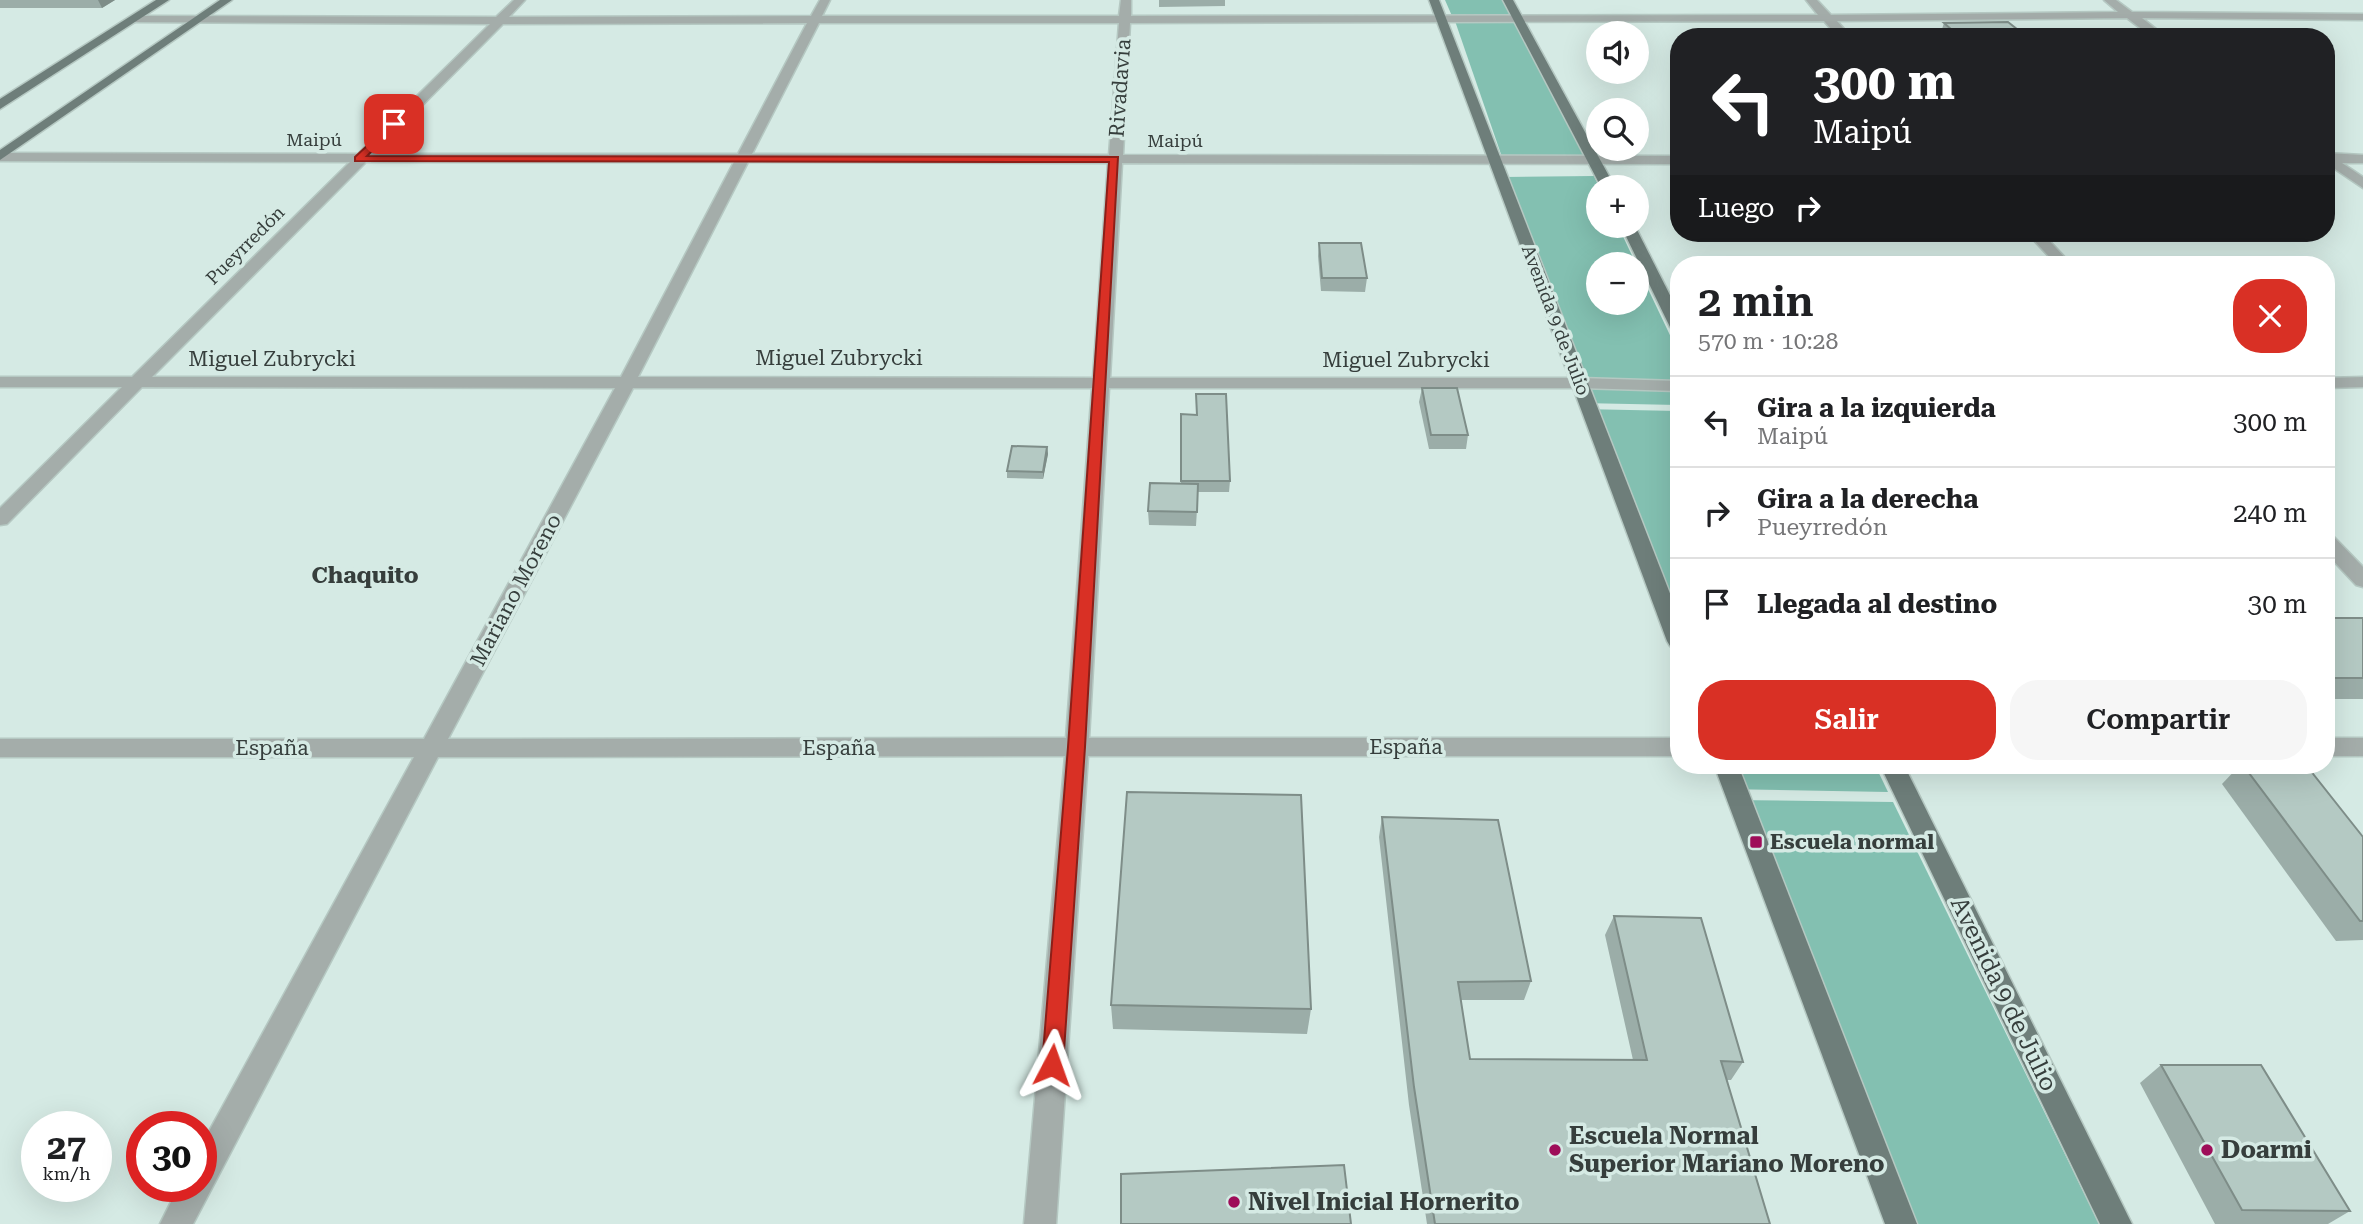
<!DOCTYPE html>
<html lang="es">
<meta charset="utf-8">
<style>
body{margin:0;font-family:"Roboto Serif",serif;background:#f6f6f6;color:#202124;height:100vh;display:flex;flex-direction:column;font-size:26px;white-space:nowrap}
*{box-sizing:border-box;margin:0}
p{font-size:23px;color:#757577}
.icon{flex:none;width:38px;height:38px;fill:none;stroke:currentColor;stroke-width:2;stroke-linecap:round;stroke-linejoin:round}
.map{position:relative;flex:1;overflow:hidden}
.drawer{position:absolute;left:1670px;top:256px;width:665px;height:518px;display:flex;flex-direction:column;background:#fff;border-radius:28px;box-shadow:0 7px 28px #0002}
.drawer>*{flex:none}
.guide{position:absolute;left:1670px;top:28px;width:665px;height:214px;border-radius:28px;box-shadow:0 7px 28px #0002;background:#202124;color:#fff;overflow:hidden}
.tools{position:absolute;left:1586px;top:21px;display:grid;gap:14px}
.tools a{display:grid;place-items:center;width:63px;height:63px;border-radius:50%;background:#fff;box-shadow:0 7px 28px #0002;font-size:35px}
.speed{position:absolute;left:21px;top:1111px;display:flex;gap:14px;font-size:35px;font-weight:700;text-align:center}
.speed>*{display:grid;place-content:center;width:91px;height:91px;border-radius:50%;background:#fff;box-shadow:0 7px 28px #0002;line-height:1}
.speed small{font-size:18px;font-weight:400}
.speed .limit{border:10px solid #d22;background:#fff;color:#111}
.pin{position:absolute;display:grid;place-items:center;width:60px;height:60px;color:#fff;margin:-30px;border-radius:14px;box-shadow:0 4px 10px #0006}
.me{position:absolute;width:77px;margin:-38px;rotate:4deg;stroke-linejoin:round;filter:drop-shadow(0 0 5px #0008)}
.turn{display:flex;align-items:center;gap:24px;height:147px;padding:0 28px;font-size:32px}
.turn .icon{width:91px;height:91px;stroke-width:2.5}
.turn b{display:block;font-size:49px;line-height:60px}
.then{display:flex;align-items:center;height:66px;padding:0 28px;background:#0003;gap:14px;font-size:26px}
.round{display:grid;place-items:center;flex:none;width:74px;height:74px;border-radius:28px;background:#f6f6f6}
.head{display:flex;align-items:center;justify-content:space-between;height:119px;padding:0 28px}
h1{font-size:42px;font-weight:600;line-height:52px}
.cta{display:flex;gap:14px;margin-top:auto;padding:14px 28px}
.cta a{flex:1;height:80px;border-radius:28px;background:#d93025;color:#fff;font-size:28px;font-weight:600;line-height:80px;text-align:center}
.cta a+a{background:#f6f6f6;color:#202124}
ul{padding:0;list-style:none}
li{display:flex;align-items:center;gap:21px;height:91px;padding:0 28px;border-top:2px solid #e0e0e0}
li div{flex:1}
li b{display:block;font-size:26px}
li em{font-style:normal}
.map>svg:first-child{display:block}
</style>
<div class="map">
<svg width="2363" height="1224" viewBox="0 0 2363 1224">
<rect width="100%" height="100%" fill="#d5eae4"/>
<g fill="#83c0b1" fill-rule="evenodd">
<polygon points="1445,0 1508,0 1516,16 1452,16"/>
<polygon points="1455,21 1519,21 1589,156 1502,157"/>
<path d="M 1594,176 L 1599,187 L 1598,226 L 1618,226 L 1678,352 L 1678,405 L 1581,403 L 1504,177 ZM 1598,264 L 1636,264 L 1636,303 L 1598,303 Z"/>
<polygon points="1581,409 1678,411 1678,669"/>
<polygon points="1714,765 1875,765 1888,792 1723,789"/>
<polygon points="1729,800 1893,802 2099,1224 1888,1224"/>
</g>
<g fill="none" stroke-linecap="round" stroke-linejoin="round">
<g stroke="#b5c8c2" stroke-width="3">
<g id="minor">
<path d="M 514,0 L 525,0 L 509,17 L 811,16 L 820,0 L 830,0 L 822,16 L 1119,16 L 1121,0 L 1131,0 L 1131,16 L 1818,15 L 1806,0 L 1817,0 L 1831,15 L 2118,12 L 2104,0 L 2116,0 L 2132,12 L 2363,14 L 2363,20 L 2142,18 L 2166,37 L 2152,37 L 2127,18 L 1837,21 L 1851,37 L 1838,37 L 1824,21 L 1130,23 L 1123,155 L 1678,156 L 1678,164 L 1122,163 L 1110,378 L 1580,378 L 1678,381 L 1678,391 L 1580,388 L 1109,388 L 1089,738 L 1678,738 L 1678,756 L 1088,756 L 1056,1224 L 1024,1224 L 1065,756 L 438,757 L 193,1224 L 160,1224 L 179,1186 L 201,1186 L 201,1146 L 414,757 L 0,757 L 0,739 L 424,739 L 615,388 L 142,387 L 7,524 L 0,525 L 0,508 L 122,387 L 0,387 L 0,377 L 132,377 L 350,162 L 0,161 L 0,153 L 358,154 L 490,24 L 135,22 L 129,19 L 135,16 L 496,17 ZM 807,23 L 738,154 L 374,154 L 503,24 ZM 819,23 L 1119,23 L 1109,155 L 752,154 ZM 366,162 L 734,162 L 621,377 L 152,377 ZM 748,162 L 1108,163 L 1093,378 L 638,377 ZM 633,388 L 1092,388 L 1066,738 L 448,739 Z"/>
<polygon points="2326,153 2363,155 2363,163 2342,163 2363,177 2363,188 2326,163"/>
<polygon points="2027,233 2042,233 2071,264 2056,264"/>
<polygon points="2363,377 2363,387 2326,388 2326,378"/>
<polygon points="2326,534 2333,536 2363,567 2363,587 2356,585 2326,553"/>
<rect x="2326" y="738" width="37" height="18"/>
</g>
</g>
<g stroke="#b5c8c2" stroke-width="3">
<g id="major">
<polygon points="156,0 169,0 0,109 0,99"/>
<polygon points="220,0 232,0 0,160 0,150"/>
<polygon points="1429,0 1439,0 1678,614 1678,649 1670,646 1667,641"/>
<polygon points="1503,0 1513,0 1615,187 1601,187"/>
<polygon points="1621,226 1635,226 1678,311 1678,332 1670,327"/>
<polygon points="1714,765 1738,765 1917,1224 1885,1224"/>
<polygon points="1880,765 1904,765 2132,1224 2100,1224"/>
</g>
</g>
<use href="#minor" fill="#a4adaa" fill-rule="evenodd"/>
<use href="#major" fill="#6e7e7a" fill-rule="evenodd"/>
</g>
<g fill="#9bada8">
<polygon points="0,0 115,0 102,8 0,8"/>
<polygon points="1159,0 1225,0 1225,6 1159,7"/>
<polygon points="1944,23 2027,37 1950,37 1942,29"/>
<polygon points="1319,243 1367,278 1365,292 1321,291 1318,256"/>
<polygon points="1422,388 1468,435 1466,449 1429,449 1419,402"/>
<polygon points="1181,414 1196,415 1230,481 1229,492 1198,492 1196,526 1149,525 1148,511 1181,483"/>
<polygon points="1047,447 1048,454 1043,479 1007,478 1007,471"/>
<rect x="2326" y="618" width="37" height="81"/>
<polygon points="2240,765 2306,765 2363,837 2363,940 2336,941 2222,784"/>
<polygon points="1382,817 1531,981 1524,1000 1461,1000 1470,1059 1633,1060 1605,935 1614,916 1743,1062 1731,1080 1726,1080 1770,1224 1427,1224 1409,1105 1379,837"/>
<polygon points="1111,1005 1311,1009 1307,1034 1113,1029"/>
<polygon points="2161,1065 2350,1211 2328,1224 2215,1224 2140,1083"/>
</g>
<g fill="#7e8d88">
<polygon points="98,0 115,0 102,8"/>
<polygon points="1047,447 1048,454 1043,479 1043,472"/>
</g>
<g fill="#b4c9c3" stroke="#7e8d88" stroke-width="2">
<polygon points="2008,22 2027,37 1960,37 1944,23"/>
<polygon points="1319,243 1361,243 1367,278 1322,278"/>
<polygon points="1422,388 1457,388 1468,435 1431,435"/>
<polygon points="1196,394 1226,394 1230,481 1181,481 1181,414 1197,415"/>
<polygon points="1012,446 1047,447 1043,472 1007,471"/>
<polygon points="1150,483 1198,484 1197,512 1148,511"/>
<rect x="2326" y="618" width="37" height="60"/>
<polygon points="2243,765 2306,765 2363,837 2363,921 2360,921"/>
<polygon points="1127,792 1301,795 1311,1009 1111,1005"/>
<polygon points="1382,817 1498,820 1531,981 1458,982 1470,1059 1647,1060 1614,916 1701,918 1743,1062 1721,1061 1770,1224 1435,1224 1414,1087"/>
<polygon points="2161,1065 2261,1065 2350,1211 2242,1210"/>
<polygon points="1344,1165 1351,1224 1121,1224 1121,1174"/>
</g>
<polygon fill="#d93025" stroke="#8d1f18" stroke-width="2" points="394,121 399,124 367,156 1118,157 1085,747 1063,1065 1060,1073 1052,1076 1045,1073 1042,1065 1068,747 1109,162 355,161 355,157"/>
<g fill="#9e0d59" stroke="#d5eae4" stroke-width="2.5">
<rect x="1749" y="835" width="14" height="14" rx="3.5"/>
<circle cx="1555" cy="1150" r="7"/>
<circle cx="2207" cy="1150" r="7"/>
<circle cx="1234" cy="1202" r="7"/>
</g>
<g text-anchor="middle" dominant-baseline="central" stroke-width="7" stroke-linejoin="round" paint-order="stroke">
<g font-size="18" fill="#363e3c" stroke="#d5eae4">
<text x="314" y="139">Maipú</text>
<text x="1175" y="140">Maipú</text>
<text transform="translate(245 245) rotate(-45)">Pueyrredón</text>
<text transform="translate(1556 320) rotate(69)">Avenida 9 de Julio</text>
</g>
<g font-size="21" fill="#363e3c" stroke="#d5eae4">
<text transform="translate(1120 88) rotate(-86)">Rivadavia</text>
<text x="839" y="358">Miguel Zubrycki</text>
<text x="272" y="359">Miguel Zubrycki</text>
<text x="1406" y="360">Miguel Zubrycki</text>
<text transform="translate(516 590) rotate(-62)">Mariano Moreno</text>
<text x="1406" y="747">España</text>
<text x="272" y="748">España</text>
<text x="839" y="748">España</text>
</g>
<g font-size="21" font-weight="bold" fill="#363e3c" stroke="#d5eae4" text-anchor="start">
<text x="1770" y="842">Escuela normal</text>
</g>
<g font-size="23" font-weight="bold" fill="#363e3c" stroke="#d5eae4">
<text x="365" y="575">Chaquito</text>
</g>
<g font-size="24" fill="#363e3c" stroke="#d5eae4">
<text transform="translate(2004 994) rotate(64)">Avenida 9 de Julio</text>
</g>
<g font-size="24" font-weight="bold" fill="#363e3c" stroke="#d5eae4" text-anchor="start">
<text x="1569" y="1136">Escuela Normal<tspan x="1569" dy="28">Superior Mariano Moreno</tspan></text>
<text x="2221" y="1150">Doarmi</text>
<text x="1248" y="1202">Nivel Inicial Hornerito</text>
</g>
</g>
</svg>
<div class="tools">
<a><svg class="icon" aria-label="sound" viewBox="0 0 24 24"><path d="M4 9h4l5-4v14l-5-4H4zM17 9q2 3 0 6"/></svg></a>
<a><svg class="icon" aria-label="search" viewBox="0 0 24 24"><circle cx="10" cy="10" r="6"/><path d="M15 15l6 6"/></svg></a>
<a>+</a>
<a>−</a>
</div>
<div class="speed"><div>27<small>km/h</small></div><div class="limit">30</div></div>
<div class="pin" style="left:394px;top:124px;background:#d93025"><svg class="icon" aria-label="arrive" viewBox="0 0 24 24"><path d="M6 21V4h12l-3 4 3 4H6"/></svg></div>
<svg class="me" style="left:1052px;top:1065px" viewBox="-20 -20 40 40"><path d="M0-17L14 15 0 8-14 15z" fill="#d93025" stroke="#fff" stroke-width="4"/></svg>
<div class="guide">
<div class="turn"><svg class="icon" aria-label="left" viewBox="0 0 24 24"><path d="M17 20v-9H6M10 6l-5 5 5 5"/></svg><div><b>300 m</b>Maipú</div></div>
<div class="then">Luego<svg class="icon" aria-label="right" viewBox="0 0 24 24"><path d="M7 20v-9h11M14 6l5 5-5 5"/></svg></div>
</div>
<section class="drawer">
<div class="head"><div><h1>2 min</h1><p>570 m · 10:28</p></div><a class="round" style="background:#d93025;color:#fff"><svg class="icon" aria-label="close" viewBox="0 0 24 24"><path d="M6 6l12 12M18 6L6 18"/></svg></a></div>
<ul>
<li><svg class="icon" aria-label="left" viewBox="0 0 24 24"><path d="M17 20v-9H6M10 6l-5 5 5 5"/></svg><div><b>Gira a la izquierda</b><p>Maipú</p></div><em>300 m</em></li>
<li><svg class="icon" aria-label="right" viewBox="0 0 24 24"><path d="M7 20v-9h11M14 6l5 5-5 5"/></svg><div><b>Gira a la derecha</b><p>Pueyrredón</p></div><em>240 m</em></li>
<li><svg class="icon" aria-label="arrive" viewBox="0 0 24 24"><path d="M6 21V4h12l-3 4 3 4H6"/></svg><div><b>Llegada al destino</b></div><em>30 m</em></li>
</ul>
<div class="cta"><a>Salir</a><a>Compartir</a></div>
</section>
</div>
